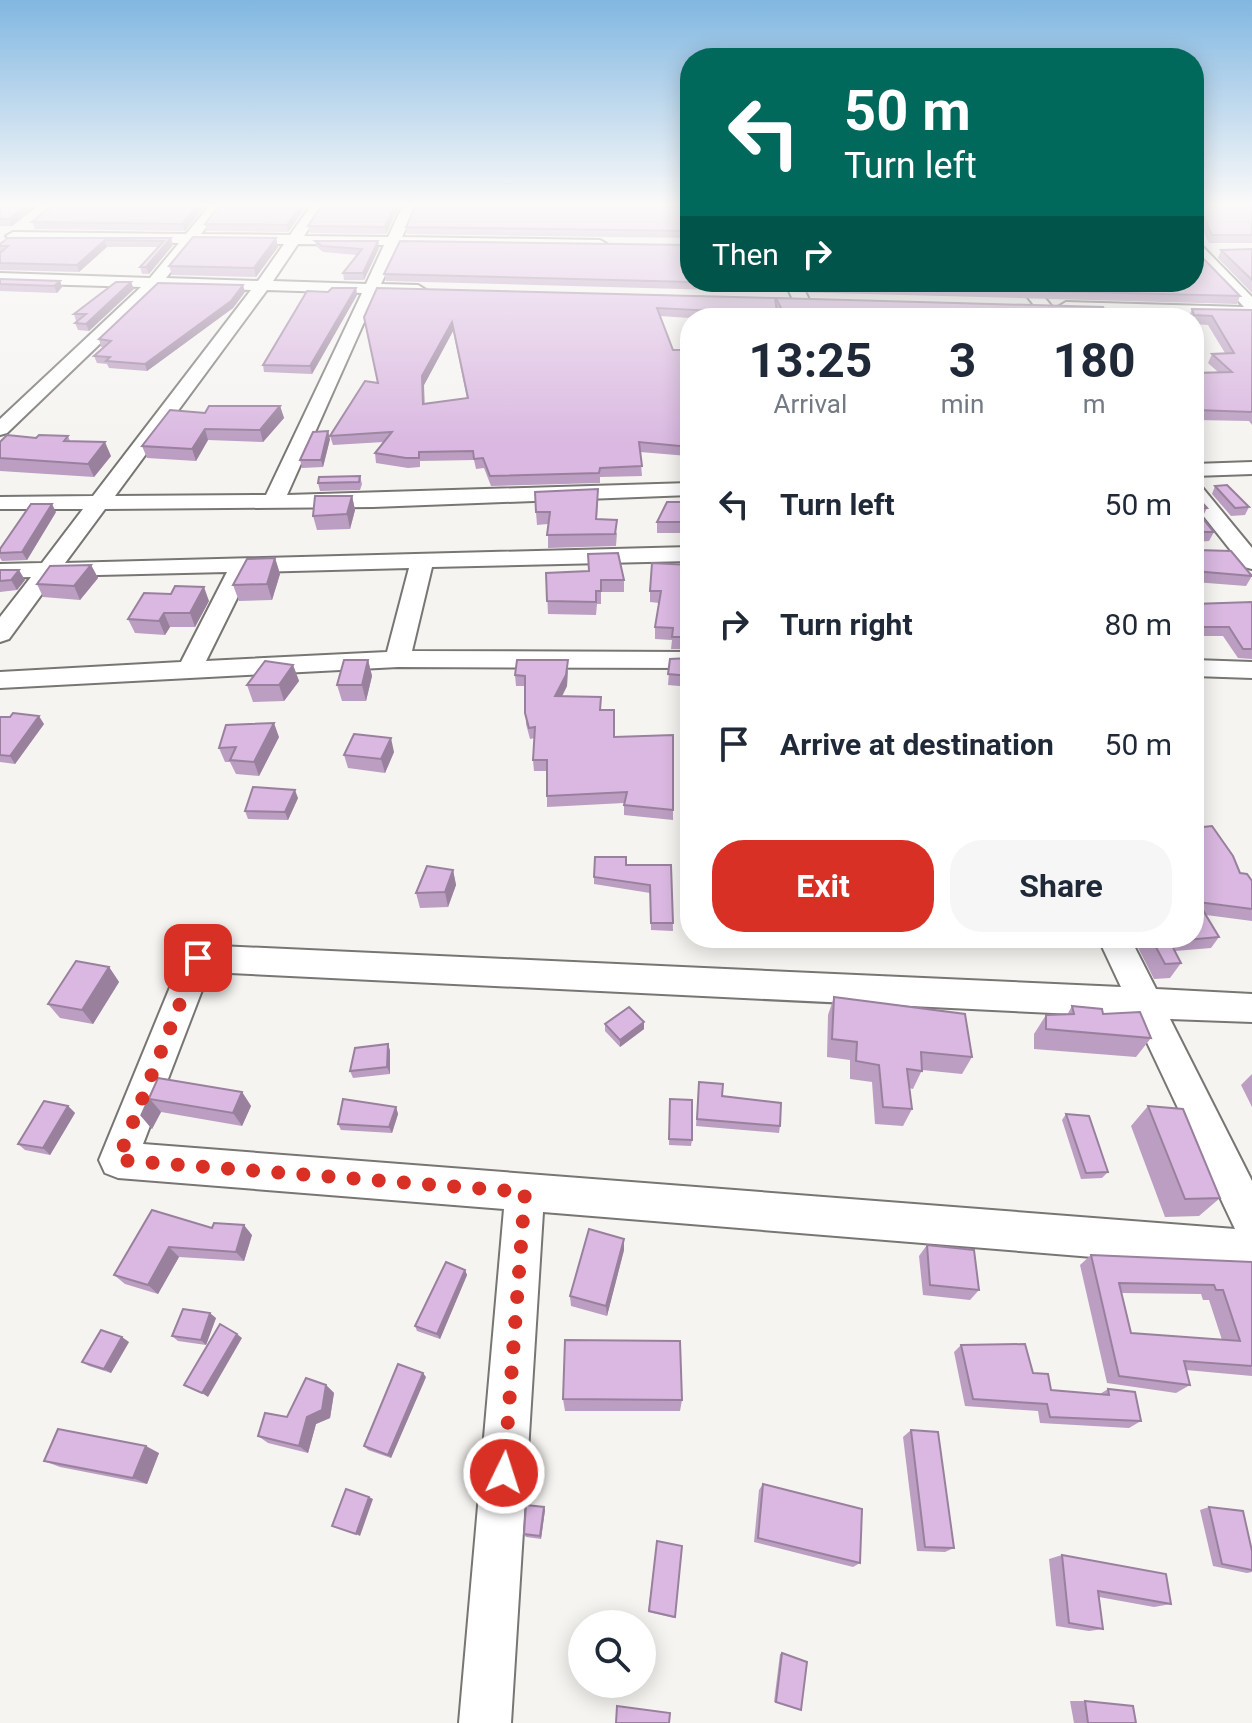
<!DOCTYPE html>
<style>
body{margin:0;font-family:Roboto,sans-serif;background:#f6f6f7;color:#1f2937;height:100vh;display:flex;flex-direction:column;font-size:30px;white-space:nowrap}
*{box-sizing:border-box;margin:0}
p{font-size:26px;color:#747a83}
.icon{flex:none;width:44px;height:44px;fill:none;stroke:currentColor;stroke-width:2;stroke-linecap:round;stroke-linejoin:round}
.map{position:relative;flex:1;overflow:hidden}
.drawer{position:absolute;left:680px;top:308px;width:524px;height:640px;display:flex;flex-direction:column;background:#fff;border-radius:32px;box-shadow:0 4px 20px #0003}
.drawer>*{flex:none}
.banner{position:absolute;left:680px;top:48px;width:524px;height:244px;border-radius:32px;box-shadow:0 4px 20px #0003;background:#00695c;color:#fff;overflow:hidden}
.buttons{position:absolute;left:568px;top:1610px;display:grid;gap:16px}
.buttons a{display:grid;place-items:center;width:88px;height:88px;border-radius:50%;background:#fff;box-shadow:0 4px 20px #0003;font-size:40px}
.pin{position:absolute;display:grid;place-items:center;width:68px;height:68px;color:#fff;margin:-34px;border-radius:16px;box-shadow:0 4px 12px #0006}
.me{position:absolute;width:88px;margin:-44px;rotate:4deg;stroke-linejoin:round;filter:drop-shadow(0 0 6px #0008)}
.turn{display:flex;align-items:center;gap:28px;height:168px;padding:0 32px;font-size:36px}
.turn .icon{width:104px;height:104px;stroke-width:2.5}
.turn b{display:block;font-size:56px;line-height:68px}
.then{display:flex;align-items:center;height:76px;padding:0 32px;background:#0003;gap:16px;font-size:30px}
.eta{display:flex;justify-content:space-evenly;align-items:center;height:136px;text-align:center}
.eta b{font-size:48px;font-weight:700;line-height:56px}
.cta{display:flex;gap:16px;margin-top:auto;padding:16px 32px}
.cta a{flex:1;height:92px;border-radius:32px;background:#d93025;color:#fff;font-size:32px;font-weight:700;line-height:92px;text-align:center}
.cta a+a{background:#f6f6f7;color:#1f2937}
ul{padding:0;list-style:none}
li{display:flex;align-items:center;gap:24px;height:120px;padding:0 32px}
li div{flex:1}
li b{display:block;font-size:30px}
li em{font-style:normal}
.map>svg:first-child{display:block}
</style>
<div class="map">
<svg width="1252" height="1723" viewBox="0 0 1252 1723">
<rect width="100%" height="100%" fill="#f6f4f1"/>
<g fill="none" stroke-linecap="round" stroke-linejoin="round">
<g stroke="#777673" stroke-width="4">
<g id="street">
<path d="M 212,203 L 225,203 L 201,234 L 290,235 L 313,203 L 326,203 L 304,236 L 388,237 L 404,203 L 418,203 L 402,237 L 600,240 L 607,244 L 600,248 L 399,246 L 381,284 L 418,285 L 426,290 L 418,295 L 377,293 L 287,495 L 690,483 L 690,495 L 373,507 L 105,509 L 65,563 L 690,547 L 690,561 L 432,567 L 412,651 L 690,652 L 690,668 L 398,667 L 0,688 L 0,672 L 181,662 L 227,572 L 55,576 L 9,639 L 0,642 L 0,617 L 31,577 L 0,578 L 0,564 L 42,563 L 83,509 L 0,509 L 0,497 L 93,496 L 251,290 L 159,287 L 7,433 L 0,435 L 0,419 L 141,287 L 0,283 L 0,273 L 150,278 L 179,243 L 13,240 L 6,236 L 13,232 L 186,234 ZM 194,243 L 284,244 L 258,281 L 166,278 ZM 298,244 L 384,245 L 366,284 L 273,281 ZM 267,290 L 362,293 L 266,495 L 115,496 ZM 409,568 L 387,652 L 206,661 L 250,572 Z"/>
<polygon points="1194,242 1199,243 1252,297 1252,317 1066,312 1058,307 1066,302 1244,307 1194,254"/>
<polygon points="785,282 801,282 817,318 801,318"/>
<polygon points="1016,282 1032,282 1061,318 1044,318"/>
<polygon points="1252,462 1252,474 1194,476 1194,464"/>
<polygon points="1194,484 1201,486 1252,548 1252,569 1244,567 1194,504"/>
<polygon points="1194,660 1252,662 1252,678 1194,676"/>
<path d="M 1098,938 L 1130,938 L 1156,989 L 1252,994 L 1252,1022 L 1170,1019 L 1252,1181 L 1252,1270 L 543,1212 L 511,1723 L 459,1723 L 504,1209 L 118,1178 L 105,1173 L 99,1160 L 182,958 L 187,949 L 198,945 L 1121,987 ZM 209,972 L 1135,1017 L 1235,1229 L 143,1144 Z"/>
</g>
</g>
<use href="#street" fill="#fff" fill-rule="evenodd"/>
</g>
<g fill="#bb9ec2" fill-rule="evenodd">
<polygon points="0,203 42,203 12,226 0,226"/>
<polygon points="208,203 185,231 35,229 32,222"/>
<polygon points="221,203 309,203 288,232 207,231 205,224"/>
<polygon points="401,203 386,234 310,233 308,226"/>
<polygon points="690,203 690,238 407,234 406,227"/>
<polygon points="1194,203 1252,203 1252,243 1209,243 1194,211"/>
<polygon points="171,238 173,245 149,274 142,274 140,267 158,247 107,247 79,272 0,270 0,244"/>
<polygon points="276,238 278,247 256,277 172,275 169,266"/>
<polygon points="315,241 379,248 364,280 344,280 343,273 357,255 323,252 317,247"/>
<polygon points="1252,249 1252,293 1218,258 1221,250"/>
<polygon points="1195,250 1240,296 1237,304 386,281 384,274"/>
<polygon points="0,279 60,281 62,287 57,293 0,291"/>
<polygon points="356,288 357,295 312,374 264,372 263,365"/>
<polygon points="134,289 89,331 78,330 75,323 78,321 76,321 74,314"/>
<polygon points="245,292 233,308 147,371 109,368 107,364 97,363 94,356 104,347 101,347 99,339"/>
<path d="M 776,298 L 1109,318 L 781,318 L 777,311 L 778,318 L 690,318 L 660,316 L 673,350 L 690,350 L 690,472 L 684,472 L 685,463 L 688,456 L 640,452 L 642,476 L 600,477 L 600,483 L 491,486 L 484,468 L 476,469 L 474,460 L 420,461 L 420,467 L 408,468 L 376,463 L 375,453 L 384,442 L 333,445 L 330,436 L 378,383 L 364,317 L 776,303 ZM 453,331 L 467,398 L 424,404 L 424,385 Z"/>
<polygon points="1192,309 1252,310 1252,425 1249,421 1196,420 1194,423 1194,373 1218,372 1208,363 1212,354 1225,353 1208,325 1194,324 1194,318 1188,318"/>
<polygon points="280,406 284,418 263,442 208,440 196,461 147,458 142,446 205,413"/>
<polygon points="68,436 70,441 111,456 94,477 0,471 0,442"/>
<polygon points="330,439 323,467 302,468 300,460"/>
<polygon points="360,476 362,484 360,490 320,491 318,483"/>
<polygon points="1194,485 1196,496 1207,508 1202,518 1214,532 1209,541 1197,542 1197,550 1252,576 1246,586 1194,582"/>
<polygon points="1215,486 1249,507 1245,515 1231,516 1212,494"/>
<polygon points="352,496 355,510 350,529 317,530 313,516"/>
<polygon points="598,501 597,519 617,533 616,546 548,548 548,524 537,525 536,512"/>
<polygon points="690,502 690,533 657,533 657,522"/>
<polygon points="56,512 27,560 2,561 0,558 0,549"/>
<polygon points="275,558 280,574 272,600 239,601 233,585"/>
<polygon points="91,565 98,578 80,600 43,597 37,584"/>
<polygon points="690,565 690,649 671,649 672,640 655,639 655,627 659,603 650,602 650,591"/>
<polygon points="0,570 25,580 17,590 0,592"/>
<polygon points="546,573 624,580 624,592 601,592 601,604 597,604 596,615 548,614"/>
<polygon points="171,594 209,601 195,627 170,627 165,635 135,633 128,619"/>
<polygon points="1252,602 1252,659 1238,658 1223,636 1194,636 1194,604"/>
<polygon points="670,659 690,659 690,687 668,685"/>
<polygon points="368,660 372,676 366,701 342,701 337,685"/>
<polygon points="293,665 299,681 284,701 253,702 247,685"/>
<polygon points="1194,665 1199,674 1194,683"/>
<polygon points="568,671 567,686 562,697 601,710 614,737 673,810 673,820 624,815 624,803 547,807 547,771 534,771 533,760 535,738 530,739 526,724 525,686 516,686 515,675"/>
<polygon points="0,717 10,717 44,724 15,764 0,762"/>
<polygon points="279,737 259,776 236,774 230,762 225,762 219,748"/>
<polygon points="394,752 385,773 348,768 344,755"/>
<polygon points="298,798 288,820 248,819 245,811"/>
<polygon points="1194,828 1240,873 1252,881 1252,921 1206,915 1219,937 1211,948 1175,951 1181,963 1170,978 1154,979 1133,938 1194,938"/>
<polygon points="626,865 671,865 673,931 651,930 650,893 594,884 594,877"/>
<polygon points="453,870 456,885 448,907 420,908 416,893"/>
<polygon points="109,967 119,982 93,1024 60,1018 48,1004"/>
<polygon points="834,997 972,1057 962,1074 922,1070 913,1089 909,1088 912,1109 903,1126 875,1124 872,1082 850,1079 850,1060 827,1057 828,1015"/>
<polygon points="1072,1006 1103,1014 1151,1038 1136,1057 1034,1049 1034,1034 1046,1015 1067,1015"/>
<polygon points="605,1024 644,1029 620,1047 605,1031"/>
<polygon points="388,1044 390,1051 390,1074 353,1078 350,1071"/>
<polygon points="1252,1074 1252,1107 1241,1085"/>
<polygon points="158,1078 242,1092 251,1106 242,1126 161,1112 152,1129 141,1116"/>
<polygon points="699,1082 780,1126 779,1133 696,1126"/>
<polygon points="670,1099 692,1140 691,1146 669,1145"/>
<polygon points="68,1106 75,1113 50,1155 25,1150 18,1144"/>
<polygon points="1148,1106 1220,1198 1199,1216 1165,1217 1131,1126"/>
<polygon points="396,1107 398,1114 392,1133 341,1130 338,1124"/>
<polygon points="1066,1114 1108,1172 1102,1178 1081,1179 1062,1120"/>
<polygon points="152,1210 212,1228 252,1235 244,1261 179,1257 158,1294 125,1284 114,1275"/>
<polygon points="624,1239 624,1250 607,1316 571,1306 570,1296"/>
<polygon points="927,1245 979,1290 970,1300 923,1295 919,1256"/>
<path d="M 1091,1255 L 1252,1263 L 1252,1376 L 1186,1370 L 1190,1385 L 1176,1393 L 1107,1383 L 1080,1265 ZM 1121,1293 L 1201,1294 L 1203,1300 L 1209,1300 L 1222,1340 L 1131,1333 Z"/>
<polygon points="465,1270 467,1275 440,1339 417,1331 415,1326"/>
<polygon points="216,1318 206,1345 178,1341 172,1336"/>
<polygon points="129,1342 111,1373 89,1366 82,1362"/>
<polygon points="961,1345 1051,1390 1100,1394 1108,1389 1141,1421 1129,1428 1040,1423 1038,1411 965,1406 954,1352"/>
<polygon points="426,1377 391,1458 368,1450 364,1446"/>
<polygon points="326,1385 334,1393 330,1418 316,1424 308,1453 268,1443 258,1436 287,1417"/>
<polygon points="563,1399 682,1400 680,1411 565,1411"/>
<polygon points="911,1430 954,1548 945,1552 917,1551 903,1437"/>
<polygon points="159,1453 147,1484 60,1467 44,1461"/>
<polygon points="763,1484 860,1563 853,1567 754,1542 759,1490"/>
<polygon points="544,1507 545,1510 541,1539 526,1537 524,1534"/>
<polygon points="1209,1507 1252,1551 1252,1572 1247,1573 1213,1566 1200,1510"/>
<polygon points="657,1541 675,1617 674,1618 648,1612"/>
<polygon points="1062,1555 1171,1604 1154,1607 1099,1597 1103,1629 1089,1631 1056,1626 1049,1559"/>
<polygon points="782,1653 801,1710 774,1702 780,1654"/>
<polygon points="1070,1701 1085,1701 1136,1723 1074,1723"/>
</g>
<g fill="#99819e">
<polygon points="30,203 42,203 12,226 9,219"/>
<polygon points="200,203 208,203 185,231 182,224"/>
<polygon points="303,203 309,203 288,232 287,225"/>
<polygon points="396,203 401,203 386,234 385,227"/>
<polygon points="171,238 173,245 149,274 146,267"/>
<polygon points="276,238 278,247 256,277 254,268"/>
<polygon points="105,240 107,247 79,272 77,265"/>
<polygon points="378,241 379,248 364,280 363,273"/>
<polygon points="60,281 62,287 57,293 54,286"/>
<polygon points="131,282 134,289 89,331 86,324"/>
<polygon points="243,285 245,292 233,308 147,371 145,364"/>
<polygon points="356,288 357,295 312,374 310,366"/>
<polygon points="452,322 453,331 424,385 425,413 422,376"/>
<polygon points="280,406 284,418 263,442 260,430"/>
<polygon points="205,429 208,440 196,461 192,449"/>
<polygon points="328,431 330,439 323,467 321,460"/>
<polygon points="105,442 111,456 94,477 88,464"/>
<polygon points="352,496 355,510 350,529 347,514"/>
<polygon points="52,504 56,512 27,560 22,552"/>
<polygon points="275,558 280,574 272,600 267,584"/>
<polygon points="91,565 98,578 80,600 74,586"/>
<polygon points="19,570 25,580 17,590 11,580"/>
<polygon points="204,587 209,601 195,627 190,613"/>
<polygon points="164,613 170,627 165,635 159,621"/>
<polygon points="368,660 372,676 366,701 362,685"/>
<polygon points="568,660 567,686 556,707 555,696"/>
<polygon points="293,665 299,681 284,701 279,685"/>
<polygon points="39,716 44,724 15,764 10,756"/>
<polygon points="274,723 279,737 259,776 254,762"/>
<polygon points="391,738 394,752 385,773 381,759"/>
<polygon points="295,790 298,798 288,820 285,812"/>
<polygon points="453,870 456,885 448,907 445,892"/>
<polygon points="109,967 119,982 93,1024 82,1010"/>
<polygon points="644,1022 644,1029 620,1047 620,1040"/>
<polygon points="388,1044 390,1051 390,1074 387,1067"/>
<polygon points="242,1092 251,1106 242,1126 233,1113"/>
<polygon points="150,1099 161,1112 152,1129 141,1116"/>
<polygon points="68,1106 75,1113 50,1155 43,1148"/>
<polygon points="396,1107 398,1114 392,1133 389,1127"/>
<polygon points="244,1225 252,1235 244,1261 236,1252"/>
<polygon points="624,1239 624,1250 607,1316 606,1306"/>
<polygon points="169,1247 179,1257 158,1294 148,1285"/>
<polygon points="465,1270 467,1275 440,1339 437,1334"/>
<polygon points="210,1313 216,1318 206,1345 201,1340"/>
<polygon points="237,1334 242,1338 208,1397 202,1393"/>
<polygon points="122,1337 129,1342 111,1373 104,1369"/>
<polygon points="423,1373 426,1377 391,1458 388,1455"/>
<polygon points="326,1385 334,1393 330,1418 316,1424 308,1453 299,1446 307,1417"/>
<polygon points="146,1446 159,1453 147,1484 133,1478"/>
<polygon points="369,1497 373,1499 360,1536 356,1534"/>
<polygon points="544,1507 545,1510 541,1539 540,1536"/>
</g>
<g fill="#dab8e1" stroke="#99819e" stroke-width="2" fill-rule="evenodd">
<polygon points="0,203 30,203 9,219 0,219"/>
<polygon points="55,203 200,203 182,224 32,222"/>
<polygon points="221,203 303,203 287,225 205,224"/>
<polygon points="323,203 396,203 385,227 308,226"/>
<polygon points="417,203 690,203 690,231 406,227"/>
<polygon points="1197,203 1252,203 1252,235 1212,235"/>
<polygon points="1194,229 1196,232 1195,250 1240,296 705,282 1194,282"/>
<polygon points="193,237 276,238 254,268 169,266"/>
<polygon points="8,238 171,238 146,267 140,267 164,241 105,240 77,265 0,263 0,253 8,246 0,246 0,244"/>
<polygon points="315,241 378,241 363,273 343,273 362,249 322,246"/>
<polygon points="400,241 690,245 690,282 384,274"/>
<polygon points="1252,249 1252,280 1221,250"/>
<polygon points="0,279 60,281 54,286 0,284"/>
<polygon points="116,282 131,282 86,324 75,323 86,314 74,314"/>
<polygon points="158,283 243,285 231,301 145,364 106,361 110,357 94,356 111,341 99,339"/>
<polygon points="332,288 356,288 310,366 263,365 307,291 328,292"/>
<path d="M 377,288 L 775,298 L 778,318 L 717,318 L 715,311 L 657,308 L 673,350 L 690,350 L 690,447 L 639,442 L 642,466 L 600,468 L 599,473 L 490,476 L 483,458 L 474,459 L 473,451 L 419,452 L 419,458 L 406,458 L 375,453 L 392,432 L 330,436 L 365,381 L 378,383 L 364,317 ZM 452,322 L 468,398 L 423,404 L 422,376 Z"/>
<polygon points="776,298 1103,307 1109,318 786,318"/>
<polygon points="1192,309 1252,310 1252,412 1197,410 1199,413 1194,414 1194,373 1232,372 1212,354 1234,353 1212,316 1194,315"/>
<polygon points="209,406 280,406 260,430 205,429 192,449 142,446 170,410 205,413"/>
<polygon points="328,431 321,460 300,460 313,432"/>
<polygon points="7,435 36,438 39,435 68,436 64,441 105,442 88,464 0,458 0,442"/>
<polygon points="690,451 690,463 685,463"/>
<polygon points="360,476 359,482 318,483 319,477"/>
<polygon points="1194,485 1196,485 1196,496 1207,508 1195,509 1214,532 1197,532 1197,550 1231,551 1252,576 1194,571"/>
<polygon points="1227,485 1249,507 1235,508 1215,486"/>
<polygon points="598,489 596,519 617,520 615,534 547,535 550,512 536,512 535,492"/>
<polygon points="315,496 352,496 347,514 313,516"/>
<polygon points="667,502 690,502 690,522 657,522"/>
<polygon points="31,504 52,504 22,552 0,553 0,549"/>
<polygon points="618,553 624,580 601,580 601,591 596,591 596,602 547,601 546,573 589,571 588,554"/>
<polygon points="275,558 267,584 233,585 247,559"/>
<polygon points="652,563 690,565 690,637 672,637 673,628 655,627 661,591 650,591"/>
<polygon points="91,565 74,586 37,584 50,566"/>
<polygon points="0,570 19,570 11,580 0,581"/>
<polygon points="175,586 204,587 190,613 164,613 159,621 128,619 144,593 171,594"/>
<polygon points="1252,602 1252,649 1243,649 1229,627 1194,627 1194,604"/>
<polygon points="690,658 690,676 668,674 670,659"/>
<polygon points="344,660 368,660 362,685 337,685"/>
<polygon points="517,660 568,660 566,675 555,696 601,697 600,710 614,710 614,737 673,735 673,810 624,805 627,792 547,796 547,760 533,760 535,727 529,728 525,713 525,676 515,675"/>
<polygon points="265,661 293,665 279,685 247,685"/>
<polygon points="1194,665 1199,674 1194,674"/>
<polygon points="13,713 39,716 10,756 0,755 0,717 10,717"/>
<polygon points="274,723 254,762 230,760 236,747 219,748 226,725"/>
<polygon points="354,734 391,738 381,759 344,755"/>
<polygon points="253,787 295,790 285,812 245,811"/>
<polygon points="1212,826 1233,856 1240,873 1247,874 1252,881 1252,909 1198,902 1219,937 1175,941 1175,938 1194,938 1194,828"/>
<polygon points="595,857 626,857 626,865 671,865 673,923 651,923 650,885 594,877"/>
<polygon points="427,866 453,870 445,892 416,893"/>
<polygon points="1151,938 1168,938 1181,963 1165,964"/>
<polygon points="76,961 109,967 82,1010 48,1004"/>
<polygon points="834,997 965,1014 972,1057 921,1052 922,1071 907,1069 912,1109 883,1107 879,1065 856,1061 857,1042 832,1039"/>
<polygon points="1072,1006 1102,1009 1103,1014 1140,1012 1151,1038 1046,1029 1046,1015 1074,1014"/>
<polygon points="629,1007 644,1022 620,1040 605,1024"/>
<polygon points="388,1044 387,1067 350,1071 355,1048"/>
<polygon points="158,1078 242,1092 233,1113 150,1099 141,1116"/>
<polygon points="699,1082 723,1084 722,1096 781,1103 780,1126 697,1119"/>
<polygon points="343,1099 396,1107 389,1127 338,1124"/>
<polygon points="670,1099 692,1100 692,1140 669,1139"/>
<polygon points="44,1101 68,1106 43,1148 18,1144"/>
<polygon points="1148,1106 1183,1109 1220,1198 1185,1199"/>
<polygon points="1066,1114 1089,1116 1108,1172 1086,1173"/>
<polygon points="152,1210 212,1228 214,1223 244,1225 236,1252 169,1247 148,1285 114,1275"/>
<polygon points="589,1229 624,1239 606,1306 570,1296"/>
<polygon points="927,1245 974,1250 979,1290 930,1285"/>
<path d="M 1091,1255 L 1252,1262 L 1252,1366 L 1184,1361 L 1190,1385 L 1119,1376 ZM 1119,1283 L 1214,1285 L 1216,1290 L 1223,1290 L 1240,1341 L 1131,1333 Z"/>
<polygon points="446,1262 465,1270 437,1334 415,1326"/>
<polygon points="183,1309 210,1313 201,1340 172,1336"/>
<polygon points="220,1324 237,1334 202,1393 184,1385"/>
<polygon points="101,1330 122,1337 104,1369 82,1362"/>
<polygon points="565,1340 680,1341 682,1400 563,1399"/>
<polygon points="1025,1344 1033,1373 1048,1374 1051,1390 1109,1395 1108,1389 1135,1392 1141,1421 1050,1417 1047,1404 973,1399 961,1345"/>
<polygon points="398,1364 423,1373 388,1455 364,1446"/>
<polygon points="306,1378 326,1385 322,1410 307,1417 299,1446 258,1436 265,1413 287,1417"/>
<polygon points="58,1429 146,1446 133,1478 44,1461"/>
<polygon points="911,1430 938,1432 954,1548 925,1547"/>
<polygon points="763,1484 862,1509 860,1563 758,1538"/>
<polygon points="346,1489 369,1497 356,1534 332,1526"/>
<polygon points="526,1505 544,1507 540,1536 524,1534"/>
<polygon points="1209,1507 1243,1511 1252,1551 1252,1570 1222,1564"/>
<polygon points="657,1541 682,1546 675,1617 649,1611"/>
<polygon points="1062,1555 1166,1574 1171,1604 1098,1591 1103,1629 1069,1623"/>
<polygon points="782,1653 807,1662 801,1710 776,1702"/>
<polygon points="1085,1701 1133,1706 1136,1723 1088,1723"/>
<polygon points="617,1706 670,1713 669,1723 616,1723"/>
</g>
<linearGradient id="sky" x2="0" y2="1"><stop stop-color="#81b7e1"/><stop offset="0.46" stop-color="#fbfaf9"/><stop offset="1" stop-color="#fbfaf9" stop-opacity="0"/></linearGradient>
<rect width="1252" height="445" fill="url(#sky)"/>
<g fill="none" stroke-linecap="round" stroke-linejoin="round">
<polyline stroke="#d93025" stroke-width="14" stroke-dasharray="0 25.2" points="198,958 118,1160 525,1192 504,1473"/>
</g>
</svg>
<div class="buttons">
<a><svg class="icon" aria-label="search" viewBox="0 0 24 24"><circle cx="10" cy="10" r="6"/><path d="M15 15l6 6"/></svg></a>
</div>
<div class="pin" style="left:198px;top:958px;background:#d93025"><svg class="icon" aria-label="arrive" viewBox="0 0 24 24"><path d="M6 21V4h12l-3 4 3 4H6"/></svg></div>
<svg class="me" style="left:504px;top:1473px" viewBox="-20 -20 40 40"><circle r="17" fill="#d93025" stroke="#fff" stroke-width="3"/><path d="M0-11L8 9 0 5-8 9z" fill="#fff"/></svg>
<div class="banner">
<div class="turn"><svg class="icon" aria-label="left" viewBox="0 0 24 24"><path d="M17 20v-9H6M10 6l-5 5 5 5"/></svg><div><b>50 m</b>Turn left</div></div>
<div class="then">Then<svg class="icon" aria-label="right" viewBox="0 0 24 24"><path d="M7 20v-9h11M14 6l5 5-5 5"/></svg></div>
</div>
<section class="drawer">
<div class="eta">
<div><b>13:25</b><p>Arrival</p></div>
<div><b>3</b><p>min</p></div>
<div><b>180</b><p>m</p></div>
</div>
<ul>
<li><svg class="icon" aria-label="left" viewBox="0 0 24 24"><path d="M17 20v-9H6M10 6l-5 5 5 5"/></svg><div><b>Turn left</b></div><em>50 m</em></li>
<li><svg class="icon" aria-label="right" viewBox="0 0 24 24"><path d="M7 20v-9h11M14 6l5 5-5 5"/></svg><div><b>Turn right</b></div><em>80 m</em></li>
<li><svg class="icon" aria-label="arrive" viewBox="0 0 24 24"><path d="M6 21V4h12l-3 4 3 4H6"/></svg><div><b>Arrive at destination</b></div><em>50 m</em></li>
</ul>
<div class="cta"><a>Exit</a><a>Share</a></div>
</section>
</div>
